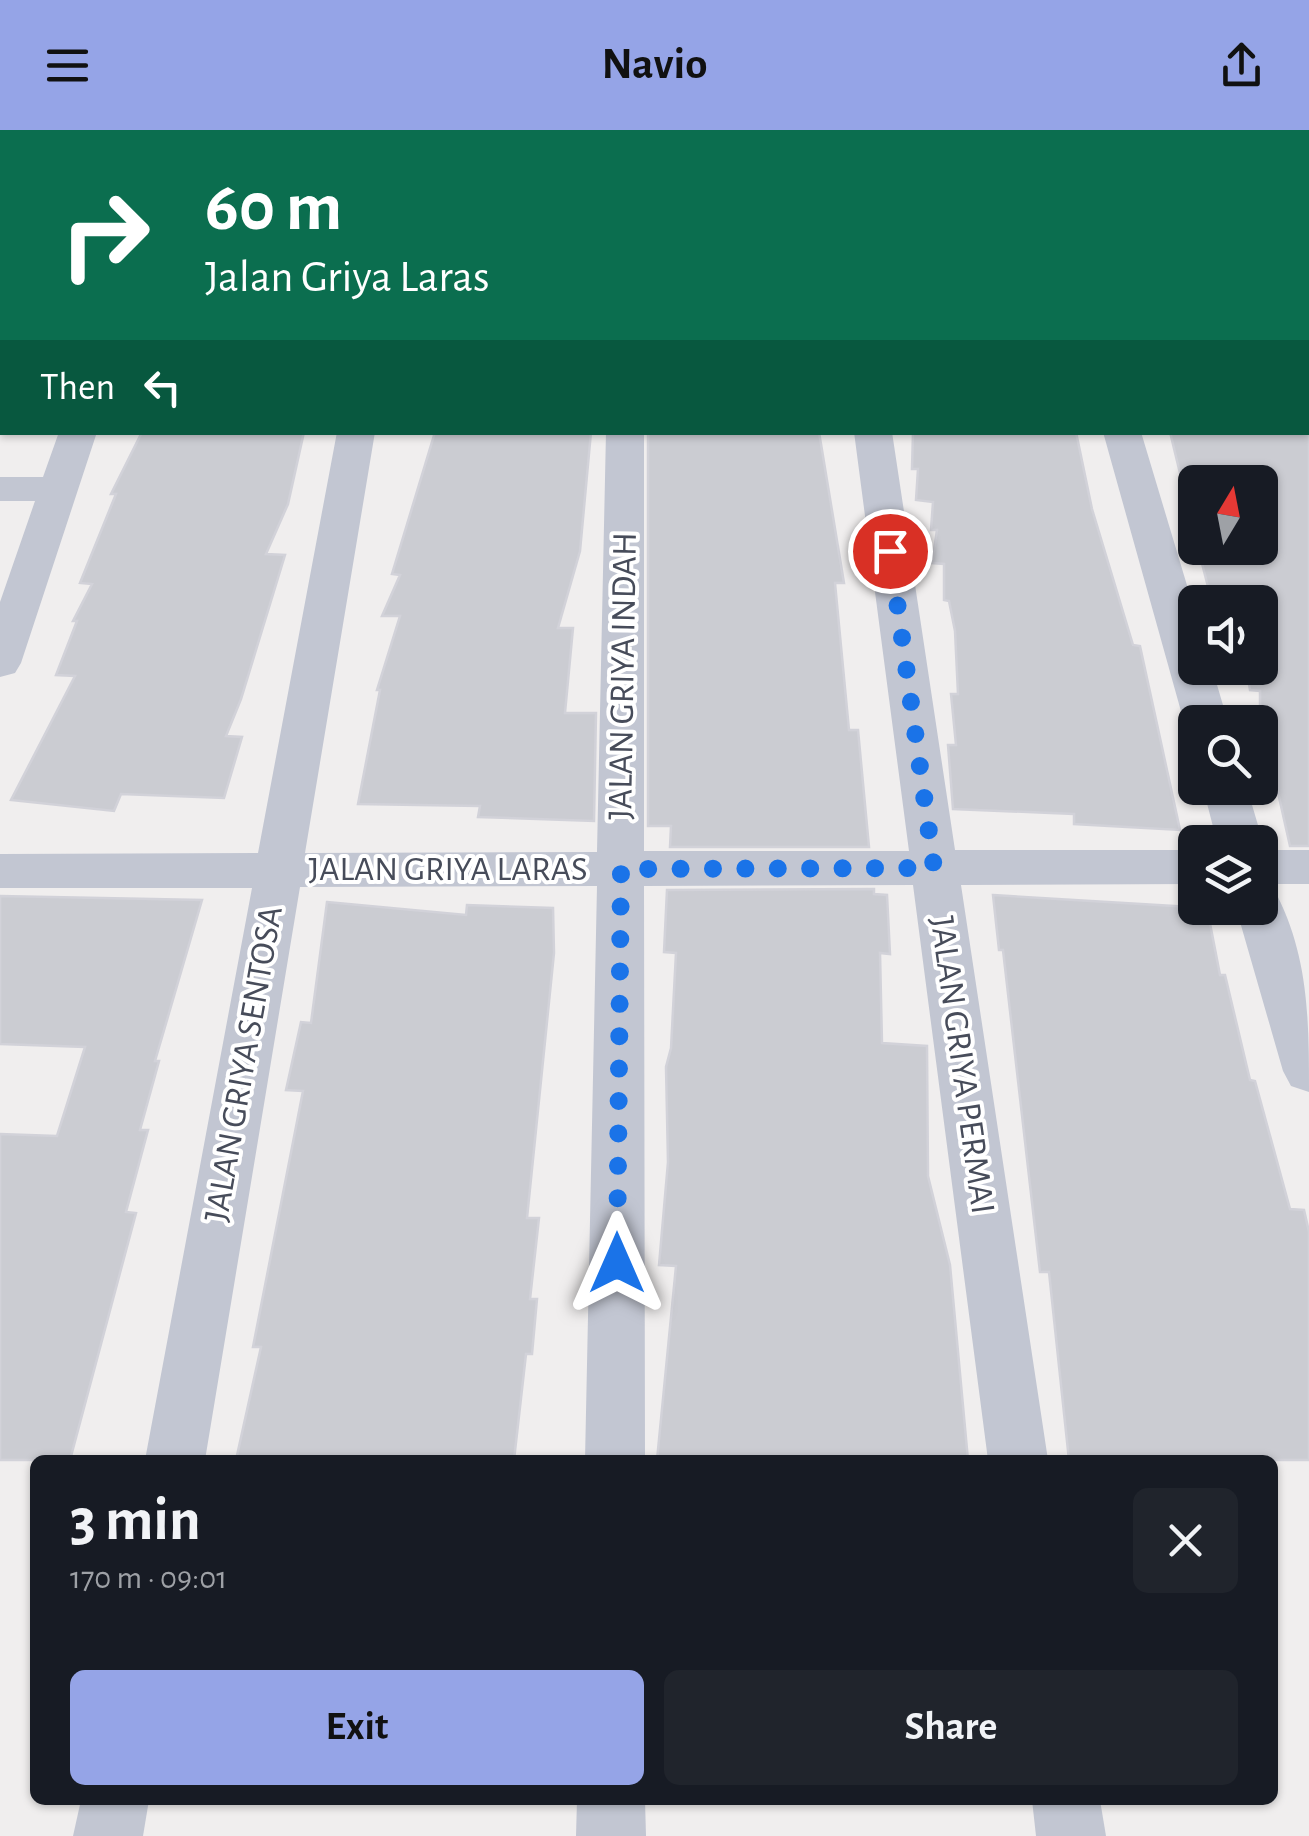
<!DOCTYPE html>
<meta charset="utf-8">
<style>
body{margin:0;font-family:"Alegreya Sans",sans-serif;background:#20242c;color:#f1f3f6;height:100vh;display:flex;flex-direction:column;font-size:38px;white-space:nowrap}
*{box-sizing:border-box;margin:0}
p{font-size:32px;color:#9ea1a6}
.icon{flex:none;width:55px;height:55px;fill:none;stroke:currentColor;stroke-width:2;stroke-linecap:round;stroke-linejoin:round}
.map{position:relative;flex:1;overflow:hidden}
.panel{position:absolute;left:30px;top:1325px;width:1248px;height:350px;display:flex;flex-direction:column;background:#171b24;border-radius:15px;box-shadow:0 2px 8px #0004}
.panel>*{flex:none}
.banner{position:absolute;left:0px;top:0px;width:1310px;height:305px;box-shadow:0 2px 8px #0004;background:#0b6e4f;color:#fff;overflow:hidden}
.needle{width:65px;rotate:10deg}
.tools{position:absolute;left:1178px;top:335px;display:grid;gap:20px}
.tools a{display:grid;place-items:center;width:100px;height:100px;border-radius:15px;background:#171b24;box-shadow:0 2px 8px #0004;font-size:50px}
.pin{position:absolute;display:grid;place-items:center;width:85px;height:85px;color:#fff;margin:-42px;border:5px solid #fff;border-radius:50%;box-shadow:0 2px 10px #0007}
.me{position:absolute;width:110px;margin:-55px;rotate:0deg;stroke-linejoin:round;filter:drop-shadow(0 0 8px #0008)}
.turn{display:flex;align-items:center;gap:35px;height:210px;padding:0 40px;font-size:45px}
.turn .icon{width:130px;height:130px;stroke-width:2.5}
.turn b{display:block;font-size:70px;line-height:85px}
.then{display:flex;align-items:center;height:95px;padding:0 40px;background:#0003;gap:20px;font-size:38px}
.round{display:grid;place-items:center;flex:none;width:105px;height:105px;border-radius:15px;background:#20242c}
.summary{display:flex;align-items:center;justify-content:space-between;height:170px;padding:0 40px}
h1{font-size:60px;font-weight:700;line-height:75px}
.action{display:flex;gap:20px;margin-top:auto;padding:20px 40px}
.action a{flex:1;height:115px;border-radius:15px;background:#95a4e7;color:#111;font-size:40px;font-weight:700;line-height:115px;text-align:center}
.action a+a{background:#20242c;color:#f1f3f6}
header{display:flex;justify-content:space-between;align-items:center;height:130px;padding:0 40px;background:#95a4e7;color:#111;font-size:45px;font-weight:700}
.map>svg:first-child{display:block}
</style>
<header><svg class="icon" aria-label="menu" viewBox="0 0 24 24"><path d="M4 6h16M4 12h16M4 18h16"/></svg>Navio<svg class="icon" aria-label="share" viewBox="0 0 24 24"><path d="M12 15V3M7 8l5-5 5 5M5 13v7h14v-7"/></svg></header>
<div class="map">
<svg width="1309" height="1706" viewBox="0 0 1309 1706">
<rect width="100%" height="100%" fill="#f0eeee"/>
<g fill="#cbccd2" stroke="#d2d2d9" stroke-width="2.5">
<polygon points="142,302 304,302 288,374 266,424 285,425 241,569 226,606 242,607 224,668 121,664 114,681 11,670 75,546 56,545 77,491 73,491 92,454 80,453 116,364 111,364"/>
<polygon points="435,302 591,302 580,421 558,498 573,498 565,583 596,583 594,691 478,687 480,676 358,674 380,560 377,560 400,486 382,486 400,445 392,444"/>
<polygon points="648,302 819,302 844,453 835,453 849,600 858,600 869,717 670,717 671,696 648,696"/>
<polygon points="913,302 1076,302 1092,379 1133,515 1140,516 1180,700 1074,694 1074,684 953,679 948,615 956,615 951,564 958,564 955,501 949,471 944,470 944,434 932,433 937,400 931,400 933,372 916,370 918,339 912,339"/>
<polygon points="1170,302 1309,302 1309,716 1290,716 1268,618 1260,619 1260,561 1250,560 1248,548 1230,548 1227,538 1260,538 1260,472 1212,472 1198,418 1260,418 1260,352 1195,352 1195,405"/>
<polygon points="874,759 874,764 887,765 890,824 880,823 882,913 927,916 928,1046 950,1135 968,1330 657,1330 676,1136 659,1135 668,1032 666,937 671,918 676,823 664,822 667,760"/>
<polygon points="993,765 1207,778 1220,845 1225,845 1250,950 1255,951 1290,1079 1304,1080 1309,1102 1309,1330 1069,1330 1049,1142 1040,1142 1003,820 999,820"/>
<polygon points="0,766 202,770 155,931 159,931 140,1000 148,1000 126,1082 136,1083 70,1330 0,1330 0,1004 57,1006 85,917 0,914"/>
<polygon points="327,772 466,785 467,775 553,778 554,823 527,1088 539,1088 530,1169 537,1169 532,1224 526,1224 514,1330 236,1330 261,1217 253,1217 303,961 286,960 301,892 311,893"/>
</g>
<g fill="none" stroke-linecap="round" stroke-linejoin="round">
<g fill="#c2c6d2" fill-rule="evenodd">
<polygon points="1020,0 1050,0 1051,2 1021,2"/>
<polygon points="1218,0 1249,0 1250,2 1220,2"/>
<rect x="0" y="65" width="2" height="20"/>
<rect x="1308" y="157" width="1" height="23"/>
<rect x="0" y="180" width="2" height="20"/>
<polygon points="59,302 97,302 21,533 15,543 0,547 0,472 35,371 0,371 0,347 43,347"/>
<polygon points="337,302 375,302 305,723 597,722 606,302 644,302 644,721 909,721 854,302 892,302 955,720 1195,720 1195,754 961,755 1048,1330 988,1330 913,755 644,756 645,1330 585,1330 597,756 300,757 205,1330 145,1330 252,758 0,758 0,724 258,723"/>
<polygon points="1103,302 1141,302 1195,482 1195,538 1212,538 1228,592 1195,592 1195,604 1184,592"/>
<polygon points="1203,658 1247,658 1263,712 1260,718 1260,712 1217,712"/>
<rect x="1260" y="720" width="49" height="34"/>
<path d="M 1260,760 L 1277,765 C 1309,829 1309,892 1309,962 L 1291,956 L 1283,941 L 1236,778 L 1260,778 Z"/>
<polygon points="81,1670 149,1670 143,1706 73,1706"/>
<polygon points="577,1670 645,1670 646,1706 576,1706"/>
<polygon points="1032,1670 1100,1670 1106,1706 1036,1706"/>
</g>
</g>
<g fill="none" stroke-linecap="round" stroke-linejoin="round">
<polyline stroke="#1a73e8" stroke-width="18" stroke-dasharray="0 32.4" points="617,1133 621,739 934,738 890,421"/>
</g>
<g text-anchor="middle" dominant-baseline="central" stroke-width="8" stroke-linejoin="round" paint-order="stroke">
<g font-size="35" fill="#474c5a" stroke="#fff">
<text transform="translate(623 546) rotate(-89)">JALAN GRIYA INDAH</text>
<text x="448" y="739">JALAN GRIYA LARAS</text>
<text transform="translate(244 934) rotate(-80)">JALAN GRIYA SENTOSA</text>
<text transform="translate(962 935) rotate(82)">JALAN GRIYA PERMAI</text>
</g>
</g>
</svg>
<div class="tools">
<a><svg class="needle" viewBox="-14 -14 28 28"><path d="M0-13l5 13h-10z" fill="#e53935"/><path d="M0 13l5-13h-10z" fill="#9ea1a6"/></svg></a>
<a><svg class="icon" aria-label="sound" viewBox="0 0 24 24"><path d="M4 9h4l5-4v14l-5-4H4zM17 9q2 3 0 6"/></svg></a>
<a><svg class="icon" aria-label="search" viewBox="0 0 24 24"><circle cx="10" cy="10" r="6"/><path d="M15 15l6 6"/></svg></a>
<a><svg class="icon" aria-label="layers" viewBox="0 0 24 24"><path d="M12 4l9 5-9 5-9-5zM3 14l9 5 9-5"/></svg></a>
</div>
<div class="pin" style="left:890px;top:421px;background:#d93025"><svg class="icon" aria-label="arrive" viewBox="0 0 24 24"><path d="M6 21V4h12l-3 4 3 4H6"/></svg></div>
<svg class="me" style="left:617px;top:1133px" viewBox="-20 -20 40 40"><path d="M0-17L14 15 0 8-14 15z" fill="#1a73e8" stroke="#fff" stroke-width="4"/></svg>
<div class="banner">
<div class="turn"><svg class="icon" aria-label="right" viewBox="0 0 24 24"><path d="M7 20v-9h11M14 6l5 5-5 5"/></svg><div><b>60 m</b>Jalan Griya Laras</div></div>
<div class="then">Then<svg class="icon" aria-label="left" viewBox="0 0 24 24"><path d="M17 20v-9H6M10 6l-5 5 5 5"/></svg></div>
</div>
<section class="panel">
<div class="summary"><div><h1>3 min</h1><p>170 m · 09:01</p></div><a class="round"><svg class="icon" aria-label="close" viewBox="0 0 24 24"><path d="M6 6l12 12M18 6L6 18"/></svg></a></div>
<div class="action"><a>Exit</a><a>Share</a></div>
</section>
</div>
